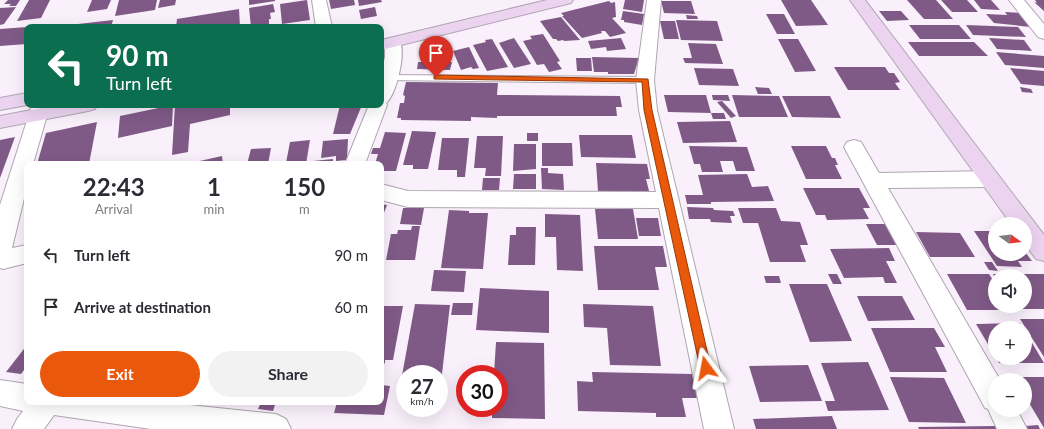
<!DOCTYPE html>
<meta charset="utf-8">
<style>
body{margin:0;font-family:Lato,sans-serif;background:#f2f2f3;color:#2b2b33;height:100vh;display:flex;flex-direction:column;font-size:15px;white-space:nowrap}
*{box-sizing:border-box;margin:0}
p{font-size:13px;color:#7c7c81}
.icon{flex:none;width:22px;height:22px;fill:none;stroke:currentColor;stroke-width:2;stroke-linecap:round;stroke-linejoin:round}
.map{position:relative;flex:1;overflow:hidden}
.panel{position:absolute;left:24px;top:161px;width:360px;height:244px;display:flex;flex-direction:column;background:#fff;border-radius:8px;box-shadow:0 4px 16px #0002}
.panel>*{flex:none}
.top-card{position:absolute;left:24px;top:24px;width:360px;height:84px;border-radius:8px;box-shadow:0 4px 16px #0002;background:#0b6e4f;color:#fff;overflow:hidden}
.needle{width:26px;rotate:105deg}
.fabs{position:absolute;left:988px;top:217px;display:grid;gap:8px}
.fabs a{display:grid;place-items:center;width:44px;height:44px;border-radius:50%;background:#fff;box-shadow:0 4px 16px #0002;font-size:20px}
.speed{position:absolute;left:396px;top:365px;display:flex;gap:8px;font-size:20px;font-weight:700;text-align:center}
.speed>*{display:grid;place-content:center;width:52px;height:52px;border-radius:50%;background:#fff;box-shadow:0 4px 16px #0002;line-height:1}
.speed small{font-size:10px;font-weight:400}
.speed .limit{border:6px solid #d22;background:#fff;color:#111}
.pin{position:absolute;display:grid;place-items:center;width:34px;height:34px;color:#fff;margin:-41px -17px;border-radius:50% 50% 50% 0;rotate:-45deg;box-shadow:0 0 4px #0007}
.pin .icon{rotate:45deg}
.me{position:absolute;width:44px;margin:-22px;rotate:347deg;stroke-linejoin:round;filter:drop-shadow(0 0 3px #0008)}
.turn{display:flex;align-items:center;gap:14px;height:84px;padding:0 16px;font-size:18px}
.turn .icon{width:52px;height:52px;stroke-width:2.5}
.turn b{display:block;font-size:28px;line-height:34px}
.eta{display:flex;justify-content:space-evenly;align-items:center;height:68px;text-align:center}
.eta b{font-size:24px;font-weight:700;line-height:28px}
.button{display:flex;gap:8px;margin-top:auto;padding:8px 16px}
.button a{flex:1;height:46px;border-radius:24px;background:#ea580c;color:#fff;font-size:16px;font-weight:700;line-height:46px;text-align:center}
.button a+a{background:#f2f2f3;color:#2b2b33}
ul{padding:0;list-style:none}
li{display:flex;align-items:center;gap:12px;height:52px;padding:0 16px}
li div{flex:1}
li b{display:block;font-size:15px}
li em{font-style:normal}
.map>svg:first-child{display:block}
</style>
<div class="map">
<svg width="1044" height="429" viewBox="0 0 1044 429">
<rect width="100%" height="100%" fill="#f9f0fb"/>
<g fill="#805a87">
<polygon points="8,0 20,0 16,6 9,6 11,4 4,4"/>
<polygon points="29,0 50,0 41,18 17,21"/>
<polygon points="92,0 111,0 107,9 87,12"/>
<polygon points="119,0 157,0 155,10 115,16"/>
<polygon points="160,0 176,0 175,5 158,8"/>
<polygon points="249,0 275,0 275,1 249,5"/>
<polygon points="307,0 310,20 282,24 280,4"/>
<polygon points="329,0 354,0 355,5 331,9"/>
<polygon points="358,0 381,0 382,2 359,6"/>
<polygon points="625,0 644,0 642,12 623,9"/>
<polygon points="781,0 811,0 828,25 796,26"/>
<polygon points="907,0 936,0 953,19 924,19"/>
<polygon points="941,0 967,0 978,12 952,12"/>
<polygon points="974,0 991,0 1000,10 981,9"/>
<polygon points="1035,0 1044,0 1044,11 1034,2 1037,3"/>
<polygon points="609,1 611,3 615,2 616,17 612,18 626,33 610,37 605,31 601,31 602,33 582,38 562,16 564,16 561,13"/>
<polygon points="661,1 691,1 695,14 664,13"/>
<polygon points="273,4 275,12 270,13 271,19 269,19 269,24 251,27 249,8"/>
<polygon points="16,7 4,24 0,25 0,8"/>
<polygon points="375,7 377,16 361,19 359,10"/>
<polygon points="239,9 240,27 176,27 177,19"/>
<polygon points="623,11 644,14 642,25 624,22 624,20 621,20"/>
<polygon points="879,11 901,11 909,20 887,21"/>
<polygon points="1005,12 1020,13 1031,27 994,23 986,14 1007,15"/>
<polygon points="766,14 784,14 795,34 777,34"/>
<polygon points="686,15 697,16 698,19 687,19"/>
<polygon points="561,17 580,40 564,41 563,40 558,41 556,39 553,39 540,21"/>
<polygon points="113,20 111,27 77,27 78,24"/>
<polygon points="676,20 717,21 723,41 681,40"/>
<polygon points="660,21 675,21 679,39 664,39"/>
<polygon points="909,25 959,25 971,39 920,39"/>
<polygon points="966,25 1018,27 1026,37 973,35"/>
<polygon points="27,27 27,44 0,46 0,29"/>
<polygon points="543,34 560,61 557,62 562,69 549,72 544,64 537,65 523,41 532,39 530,36"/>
<polygon points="514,38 531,64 514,68 499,43"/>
<polygon points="621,38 626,49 607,51 606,47 591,49 588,41"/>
<polygon points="989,38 1024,40 1032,51 997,49"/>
<polygon points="492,39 508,67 487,71 473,45 486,42 485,40"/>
<polygon points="778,39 798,39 816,71 795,72"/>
<polygon points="908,42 974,42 988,56 919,56"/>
<polygon points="688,43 716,44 723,64 685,63 683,58 692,58"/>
<polygon points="469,47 479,68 473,69 471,67 461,70 453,51"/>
<polygon points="445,48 450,62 452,62 450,70 417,69 418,62 425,62 423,52"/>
<polygon points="996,52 1044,56 1044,68 1005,65"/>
<polygon points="592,57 639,58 634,74 608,74 608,72 594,72"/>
<polygon points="576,58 591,58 592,71 577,71"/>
<polygon points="834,67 885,67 889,73 894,73 900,82 895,83 900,90 848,90"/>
<polygon points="694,68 733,69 739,86 699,85"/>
<polygon points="1010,68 1044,71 1044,86 1021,84"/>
<polygon points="406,82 498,83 497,95 620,96 622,107 616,107 617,116 497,116 497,118 471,117 471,121 401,120 401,118 397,118 400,103 404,103 405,96 403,95"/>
<polygon points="755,87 769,88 772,94 758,94"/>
<polygon points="1020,87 1031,89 1033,93 1022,92"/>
<polygon points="664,95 706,95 711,113 668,112"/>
<polygon points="712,95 728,95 730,101 713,100"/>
<polygon points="732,95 779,96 788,117 739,117"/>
<polygon points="782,96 830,96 841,118 792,117"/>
<polygon points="722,101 736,116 731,118 717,102"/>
<polygon points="173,105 172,126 118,138 120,116"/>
<polygon points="175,105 230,105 230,115 190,124 188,152 172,155"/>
<polygon points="340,105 362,105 350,134 333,134"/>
<polygon points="711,113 724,113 726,119 713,119"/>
<polygon points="730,121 737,142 683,143 677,122"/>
<polygon points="97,122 89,164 37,164 46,133"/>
<polygon points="412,131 436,132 428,169 413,169 413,165 403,165"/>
<polygon points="385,132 406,133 396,171 381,171 381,164 375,164 378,154 371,154 373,148 380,148"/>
<rect x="527" y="133" width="11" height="8"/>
<polygon points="579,135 632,135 636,158 581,157"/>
<polygon points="477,136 503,136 501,176 485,176 486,168 474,168"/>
<polygon points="15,137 0,178 0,140"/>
<polygon points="442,138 469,138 465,177 457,177 457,170 438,170"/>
<polygon points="348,139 347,160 336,161 336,156 321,158 323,141"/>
<polygon points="310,140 306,164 294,164 295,162 286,163 290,142"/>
<polygon points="542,143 572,143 573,166 542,166"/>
<polygon points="514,144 536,144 536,169 513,171"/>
<polygon points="689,146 747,147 755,171 736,171 733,161 720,161 723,172 702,172 700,164 694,164"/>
<polygon points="791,146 826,146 832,158 835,158 838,165 835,165 842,179 806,179"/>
<polygon points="271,148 268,164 247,164 251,149"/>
<polygon points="222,156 223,164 191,164 191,163"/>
<polygon points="333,159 333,164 312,164 313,161"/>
<polygon points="596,163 647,164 650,179 646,179 649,191 598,191"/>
<polygon points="541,168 548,168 548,173 563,174 564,190 542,189"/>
<polygon points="514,174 536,174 536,189 513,189"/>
<polygon points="747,174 752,187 768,186 774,201 711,202 711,204 687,204 685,195 703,195 698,175"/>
<polygon points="483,178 500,178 499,190 482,190"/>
<polygon points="803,188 859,188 870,208 863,208 869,219 827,220 825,215 816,215"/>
<polygon points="381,204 387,205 382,218 381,218"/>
<polygon points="687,207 713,208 714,210 733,211 735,216 730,216 732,223 711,222 710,219 689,219"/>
<polygon points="403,208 424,208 421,225 400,224"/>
<polygon points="738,208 776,208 781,221 800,222 808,245 800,245 806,262 770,262 758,223 743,223"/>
<polygon points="595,209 633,209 638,239 598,239"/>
<polygon points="449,210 469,211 469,213 488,213 483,269 441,268"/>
<polygon points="545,214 580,215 583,271 557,270 556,237 545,237"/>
<polygon points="636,218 658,218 661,236 639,236"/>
<polygon points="866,224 886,224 897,245 877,245"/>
<polygon points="412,226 420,226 415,260 386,260 391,234 397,234 398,230 411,230"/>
<polygon points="516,227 536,227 535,265 508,265 510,235 516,235"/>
<polygon points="974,231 995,231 995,254 1025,254 1025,252 1032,261 1018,261 1022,267 997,266"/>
<polygon points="916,232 960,233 975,257 930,257"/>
<polygon points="594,246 663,246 667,267 655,267 659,290 598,290"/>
<polygon points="889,248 895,261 886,261 897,283 885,283 883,277 844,278 830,249"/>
<polygon points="984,262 992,262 998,271 989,270"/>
<polygon points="434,270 466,271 464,292 431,291"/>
<polygon points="828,274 837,274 842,284 833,284"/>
<polygon points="947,274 989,274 995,283 995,306 1009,306 1012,310 967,310"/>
<polygon points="993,274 1044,274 1044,309 1015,309 1013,306 1025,306 1025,276 994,276"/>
<polygon points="764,276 779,276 781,283 766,283"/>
<polygon points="789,284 827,284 852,341 810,342"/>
<polygon points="480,288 549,291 549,333 476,330"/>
<polygon points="857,296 902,296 915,320 868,321"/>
<polygon points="453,303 473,303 472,315 451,315"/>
<polygon points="415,304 450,305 440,391 439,374 405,374 405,392 399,392"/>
<polygon points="583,304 653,306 661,366 610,365 607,328 584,327"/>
<polygon points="381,306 403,306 393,360 385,360 385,363 381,366"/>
<polygon points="1020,319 1044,319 1044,357"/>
<polygon points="1020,323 1023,328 995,328 995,356 976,324"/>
<polygon points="871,328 934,328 945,347 935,347 947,372 890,372"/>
<polygon points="1025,331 1044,363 999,363 996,358 1025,358"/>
<polygon points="496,342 544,343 545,419 492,418 492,408 499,408 499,374 494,374"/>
<polygon points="27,345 27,366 21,374 6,372"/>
<polygon points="868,362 889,410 828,411 825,401 835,401 821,363"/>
<polygon points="808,365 822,401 760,402 749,366"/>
<polygon points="592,372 692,374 697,398 682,398 686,417 656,417 656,413 578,411 577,381 593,382"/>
<polygon points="890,377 944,378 966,423 909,422"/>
<polygon points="1014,377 1044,377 1044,428 1025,396 1025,380 1015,380"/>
<polygon points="381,385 390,386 384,415 334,413 337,402 381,402"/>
<polygon points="261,402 276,402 273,411 258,409"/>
<polygon points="832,416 837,429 756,429 753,419"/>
<polygon points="1038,425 1040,429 1027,429 1026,426"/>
<polygon points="995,426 997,429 919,429 918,427"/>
</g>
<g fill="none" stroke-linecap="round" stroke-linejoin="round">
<g stroke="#aea6b0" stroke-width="2">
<polygon id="lane" points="389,75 645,77 649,78 651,80 649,82 645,83 385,80 383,78 385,76"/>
</g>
<g stroke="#aea6b0" stroke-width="2">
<g id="street">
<polygon points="312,0 326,0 332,27 316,27"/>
<polygon points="647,0 661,0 654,80 657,110 734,429 704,429 659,208 408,207 381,200 381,184 408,191 656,192 639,110 636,80"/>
<polygon points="1009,0 1024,0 1044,24 1044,39 1038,37"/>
<path d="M 393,38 L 399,40 C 407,51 396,96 386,103 L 387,105 L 365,164 L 345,164 L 369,105 L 381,105 L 381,74 L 385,57 L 385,43 L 387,40 Z"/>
<polygon points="32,105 50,105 33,164 27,164 27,186 12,248 27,245 27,263 3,269 0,268 0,205"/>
<polygon points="854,140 861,142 879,173 989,171 996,174 999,179 996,184 989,187 888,188 1000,380 995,380 995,410 1017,410 1027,429 997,429 988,409 985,408 844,147 847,142"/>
<polygon points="0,380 27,384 27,402 161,402 276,414 286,419 291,429 151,429 54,415 44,429 12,429 17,419 23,411 0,406"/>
</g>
</g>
<g stroke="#aea6b0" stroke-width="2">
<g id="secondary">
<polygon points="547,0 573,0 571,3 381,50 381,40"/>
<polygon points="850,0 865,0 1044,235 1044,261 1036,259 1025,244 1025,224 1011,224"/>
<polygon points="27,93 27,105 0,110 0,98"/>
<polygon points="57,105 97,105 95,109 88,111 0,128 0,116"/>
</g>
</g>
<use href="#lane" fill="#fff" fill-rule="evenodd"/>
<use href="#street" fill="#fff" fill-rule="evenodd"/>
<use href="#secondary" fill="#ecd4f1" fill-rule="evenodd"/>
</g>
<polygon fill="#ea580c" stroke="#983908" points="436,75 648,79 652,110 711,368 710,372 706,373 702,372 700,368 644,110 642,82 434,79 434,76"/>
</svg>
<div class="fabs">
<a><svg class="needle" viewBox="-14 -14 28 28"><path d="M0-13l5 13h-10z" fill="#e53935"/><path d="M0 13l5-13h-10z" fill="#7c7c81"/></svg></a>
<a><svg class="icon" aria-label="sound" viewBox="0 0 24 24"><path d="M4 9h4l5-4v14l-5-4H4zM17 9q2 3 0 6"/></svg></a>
<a>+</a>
<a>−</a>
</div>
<div class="speed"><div>27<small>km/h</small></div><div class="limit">30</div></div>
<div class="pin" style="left:436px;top:77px;background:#d93025"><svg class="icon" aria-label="arrive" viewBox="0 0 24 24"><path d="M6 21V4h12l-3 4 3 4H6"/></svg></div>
<svg class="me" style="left:706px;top:368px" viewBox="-20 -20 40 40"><path d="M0-17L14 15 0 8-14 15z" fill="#ea580c" stroke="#fff" stroke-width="4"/></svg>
<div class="top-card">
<div class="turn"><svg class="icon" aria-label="left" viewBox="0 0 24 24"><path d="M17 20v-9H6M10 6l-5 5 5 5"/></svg><div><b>90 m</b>Turn left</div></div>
</div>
<section class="panel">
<div class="eta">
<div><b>22:43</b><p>Arrival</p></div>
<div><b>1</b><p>min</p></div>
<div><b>150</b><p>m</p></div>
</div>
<ul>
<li><svg class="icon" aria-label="left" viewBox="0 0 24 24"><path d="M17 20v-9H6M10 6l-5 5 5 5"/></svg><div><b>Turn left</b></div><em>90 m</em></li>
<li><svg class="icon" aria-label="arrive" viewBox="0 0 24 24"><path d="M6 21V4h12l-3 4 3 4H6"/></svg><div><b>Arrive at destination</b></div><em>60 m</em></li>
</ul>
<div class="button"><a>Exit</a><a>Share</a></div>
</section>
</div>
